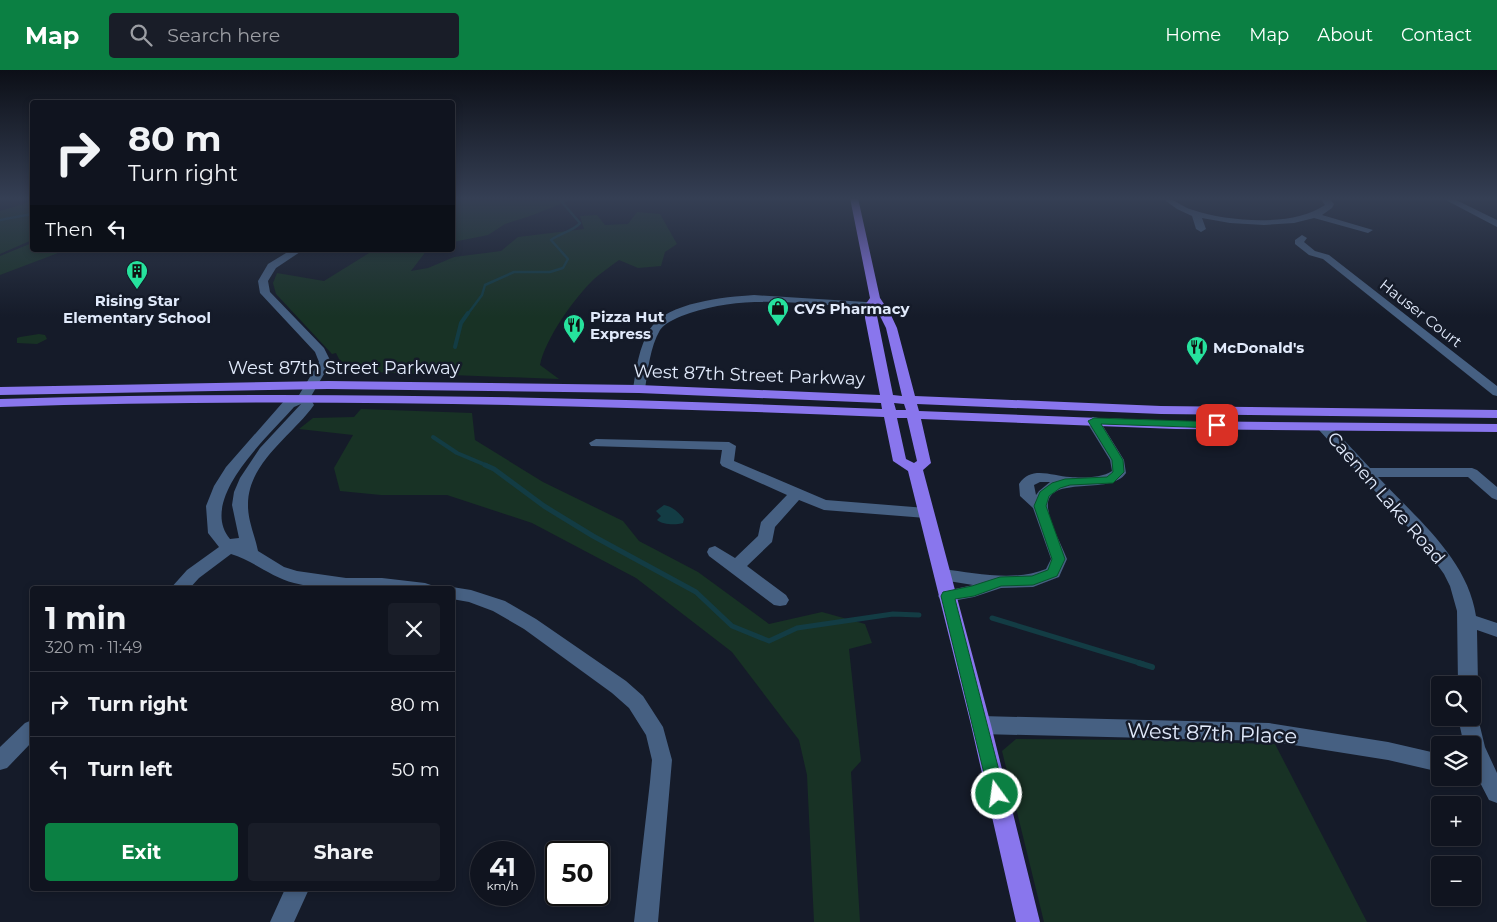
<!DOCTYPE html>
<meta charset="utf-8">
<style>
body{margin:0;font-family:Montserrat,sans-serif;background:#191d28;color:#f1f3f6;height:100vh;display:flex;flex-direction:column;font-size:19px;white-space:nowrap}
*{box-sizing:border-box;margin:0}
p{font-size:16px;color:#9c9ea4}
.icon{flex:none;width:28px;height:28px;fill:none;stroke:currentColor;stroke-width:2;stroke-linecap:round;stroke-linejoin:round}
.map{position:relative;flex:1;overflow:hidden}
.side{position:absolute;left:30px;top:516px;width:425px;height:305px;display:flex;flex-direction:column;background:#10141f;border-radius:5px;box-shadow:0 2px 8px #0003,0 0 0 1px #30333d}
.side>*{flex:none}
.top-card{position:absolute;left:30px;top:30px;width:425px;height:152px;border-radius:5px;box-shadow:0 2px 8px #0003,0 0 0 1px #30333d;background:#10141f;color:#f1f3f6;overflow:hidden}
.buttons{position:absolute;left:1431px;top:606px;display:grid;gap:10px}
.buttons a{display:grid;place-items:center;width:50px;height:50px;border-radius:5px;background:#10141f;box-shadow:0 2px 8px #0003,0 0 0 1px #30333d;font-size:25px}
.speed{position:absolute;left:470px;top:771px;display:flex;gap:10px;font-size:25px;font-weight:700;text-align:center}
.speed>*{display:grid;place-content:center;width:65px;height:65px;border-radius:50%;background:#10141f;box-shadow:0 2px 8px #0003,0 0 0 1px #30333d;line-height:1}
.speed small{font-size:12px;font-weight:400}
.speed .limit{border:2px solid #111;border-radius:8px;background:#fff;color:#111}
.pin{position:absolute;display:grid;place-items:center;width:42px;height:42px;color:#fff;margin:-21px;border-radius:10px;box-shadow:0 2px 8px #0006}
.me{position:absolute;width:55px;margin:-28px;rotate:346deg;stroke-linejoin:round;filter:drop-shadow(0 0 4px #0008)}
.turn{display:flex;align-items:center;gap:18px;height:105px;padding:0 15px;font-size:22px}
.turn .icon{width:65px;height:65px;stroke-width:2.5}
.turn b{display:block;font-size:35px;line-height:42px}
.then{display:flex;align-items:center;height:48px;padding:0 15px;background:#0003;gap:10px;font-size:19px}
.round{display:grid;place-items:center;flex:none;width:52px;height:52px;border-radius:5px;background:#191d28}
.overview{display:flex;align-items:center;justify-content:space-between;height:85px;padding:0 15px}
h1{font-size:30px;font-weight:700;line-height:38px}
.button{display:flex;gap:10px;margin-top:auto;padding:10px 15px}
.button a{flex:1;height:58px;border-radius:5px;background:#0b8043;color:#fff;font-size:20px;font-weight:700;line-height:58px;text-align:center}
.button a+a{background:#191d28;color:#f1f3f6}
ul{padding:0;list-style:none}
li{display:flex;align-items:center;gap:15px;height:65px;padding:0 15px;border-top:1px solid #30333d}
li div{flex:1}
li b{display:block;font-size:19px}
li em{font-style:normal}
header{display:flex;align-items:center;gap:30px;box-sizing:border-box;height:70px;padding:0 25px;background:#0b8043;color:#fff}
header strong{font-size:24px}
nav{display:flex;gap:28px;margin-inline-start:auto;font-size:18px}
.search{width:350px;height:45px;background:#191d28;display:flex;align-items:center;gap:12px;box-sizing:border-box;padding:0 18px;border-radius:5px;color:#9c9ea4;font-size:19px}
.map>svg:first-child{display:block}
</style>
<header>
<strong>Map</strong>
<div class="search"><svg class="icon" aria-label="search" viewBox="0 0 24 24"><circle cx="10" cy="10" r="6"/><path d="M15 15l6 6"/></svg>Search here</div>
<nav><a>Home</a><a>Map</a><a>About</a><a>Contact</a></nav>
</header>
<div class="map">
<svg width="1497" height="852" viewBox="0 0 1497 852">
<rect width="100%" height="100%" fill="#151b29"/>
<g fill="#183225">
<polygon points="456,128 575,128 533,145 505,154 488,165 453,172 453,130"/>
<polygon points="32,129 32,170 0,184 0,141 24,134"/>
<path d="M 637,142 L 660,144 L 677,174 L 665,182 L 661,196 L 638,198 L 619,190 C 611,196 602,202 594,209 C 575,227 545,269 540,295 L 559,309 L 345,301 L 336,283 L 332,284 L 276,224 L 273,213 L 277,203 L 324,211 L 374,180 L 427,180 L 411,201 L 428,198 L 454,187 L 501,181 L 518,167 L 584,159 L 580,146 L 597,145 L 605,155 L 628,154 Z"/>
<polygon points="32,173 32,180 66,180 0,205 0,186"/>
<polygon points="39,264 45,265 47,269 37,274 17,273 17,268 20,267"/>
<polygon points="361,339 472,343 475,370 543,412 623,451 639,471 698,502 769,554 822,542 865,554 872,573 849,579 861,691 851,702 860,852 814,852 807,705 799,670 732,582 636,508 532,453 447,425 381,425 340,421 334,398 353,365 299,359 313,348 354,347"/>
<polygon points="1016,669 1144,670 1275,674 1367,852 1044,852 1002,681"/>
</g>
<path fill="#133c44" d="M 664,435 C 672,436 679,443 684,449 L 683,453 C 676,455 663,455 657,450 L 661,446 L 656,441 Z"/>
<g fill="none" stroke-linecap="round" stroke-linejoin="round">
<g stroke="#133c44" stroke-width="2.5">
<polyline points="0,150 32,144"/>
<path d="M 467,245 L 482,225 L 485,215 L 514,202 L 550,202 L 563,198 L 568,189 L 551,170 C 559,164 575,160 580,153 L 560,130 L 581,128"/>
</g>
<g stroke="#133c44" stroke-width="4">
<polyline points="455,277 461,253 468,243"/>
<polyline points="433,367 457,383 488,396"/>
</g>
<g stroke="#133c44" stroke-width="5">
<polyline points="485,395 494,399 544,436 593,466 696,522 732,556 769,571 797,558 893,544 919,545"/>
<polyline points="992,548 1143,594"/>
</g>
<polyline stroke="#133c44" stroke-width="6" points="1139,593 1152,597"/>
<g fill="#466082" fill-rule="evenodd">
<path d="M 1162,128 C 1174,127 1181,137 1193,140 C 1230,152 1293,157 1325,135 L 1320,128 L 1329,128 L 1334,134 L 1332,138 L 1322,145 L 1373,160 L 1368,163 L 1314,148 L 1294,153 L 1264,155 L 1230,153 L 1202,148 L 1206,159 L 1201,162 L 1196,159 L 1192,146 L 1177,139 Z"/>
<polygon points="1442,128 1452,128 1497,150 1497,157"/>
<polygon points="1302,165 1307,168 1304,172 1315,181 1329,185 1497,316 1497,326 1493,325 1323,189 1309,185 1295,174 1295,170"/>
<path d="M 291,180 L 303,180 L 276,198 L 268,211 L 270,222 L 324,278 L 331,292 L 310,328 L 314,335 C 292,366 247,393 248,436 C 248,451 255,466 258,481 L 284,497 L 297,501 L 346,508 L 382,508 L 425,513 L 431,515 L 433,519 C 388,519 339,524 294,513 C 271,507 254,491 231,484 L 199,508 L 189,519 L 170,519 L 187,500 L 219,477 L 208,463 L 206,436 L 214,416 L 226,397 L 284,331 L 299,325 L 319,292 L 315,282 L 260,223 L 258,211 L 268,194 ZM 301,334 L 260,378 L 240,408 L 234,422 L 232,435 L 239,468 L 230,469 C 197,429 269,366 294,337 Z"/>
<path d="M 754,225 L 882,233 L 887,236 L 882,239 C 818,236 752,222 690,243 C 679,247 667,251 660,260 C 650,277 648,300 645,319 L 639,323 L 635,322 L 633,319 C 636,299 639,277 650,259 C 667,232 725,227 754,225 Z"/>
<path d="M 1093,347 L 1098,348 L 1124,390 L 1126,403 C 1110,427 1045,403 1048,438 C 1050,455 1061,473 1067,489 L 1059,507 L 1033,517 L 1001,518 L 974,527 L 947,532 L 941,530 L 938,526 L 941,522 L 973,515 L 936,509 L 934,505 L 936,501 L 942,499 C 976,503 1013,512 1046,499 L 1051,489 L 1033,438 L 1020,426 L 1019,414 C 1031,395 1052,406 1070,407 C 1082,408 1102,408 1112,401 L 1110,390 L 1086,351 ZM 1040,412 L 1050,412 L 1039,421 L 1036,425 L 1034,415 Z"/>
<path d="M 1324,353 L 1329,354 L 1370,398 L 1472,398 L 1477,400 L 1497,417 L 1497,430 L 1492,428 L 1468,407 L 1378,407 C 1415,447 1468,489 1476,546 L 1497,553 L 1497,567 L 1477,560 L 1478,615 L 1475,621 L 1472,621 L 1472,615 L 1458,615 L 1457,541 L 1450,516 L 1444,504 L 1418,468 L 1319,360 L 1317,357 Z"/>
<polygon points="596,369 729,372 736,376 734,391 826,430 926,438 931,439 934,443 931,447 926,448 824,440 799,430 775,457 772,472 747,496 786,525 789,530 786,535 780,536 774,535 709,486 707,482 709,478 715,476 735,488 758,466 761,452 787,425 722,396 720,393 722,380 591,376 589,373"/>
<polygon points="452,517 471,520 505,531 536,549 626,611 643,626 663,657 672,690 658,852 634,852 650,712 652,690 646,665 629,638 612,623 524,559 493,541 469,532 452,529 452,519 446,519"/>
<polygon points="1472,641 1478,648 1485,677 1497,703 1497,733 1489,730 1472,697 1472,675 1464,675 1458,648 1472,648"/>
<polygon points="981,646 1269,653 1388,672 1440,684 1440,702 1388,690 1269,671 981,664 974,661 971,655 974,649"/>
<polygon points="32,650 32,672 7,698 0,700 0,677 25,653"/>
<polygon points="285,819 309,819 294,852 270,852"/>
</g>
<path fill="#8976ed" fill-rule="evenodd" d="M 850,128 L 858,128 L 880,228 L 890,243 L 897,258 L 915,326 L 1161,336 L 1497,340 L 1497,348 L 1161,344 L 917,334 L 919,341 L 1176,351 L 1497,354 L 1497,362 L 1176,359 L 921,349 L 931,393 L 923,400 L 991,655 L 1040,852 L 1016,852 L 971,655 L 908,401 L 893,391 L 884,347 C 589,335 295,327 0,337 L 0,329 C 294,320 588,327 882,339 L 881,333 L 639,323 L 328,319 L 0,325 L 0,317 L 328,311 L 639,315 L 880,325 L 865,248 L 865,235 L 870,228 ZM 875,236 L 886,258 L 902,326 L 893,325 ZM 894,333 L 904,334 L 906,340 L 896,340 ZM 897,348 L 907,348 L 917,391 L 914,393 L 906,389 Z"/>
</g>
<linearGradient id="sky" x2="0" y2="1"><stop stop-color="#0c0f17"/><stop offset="0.52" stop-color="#353f54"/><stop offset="1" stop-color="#353f54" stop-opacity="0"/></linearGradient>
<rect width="1497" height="247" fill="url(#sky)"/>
<polygon fill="#0b8043" stroke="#07532c" points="1094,348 1217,352 1222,355 1217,358 1101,354 1123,390 1124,402 1113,413 1070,415 1060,418 1049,426 1046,436 1065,489 1057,506 1033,515 1001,516 974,526 955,529 1005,724 1003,729 997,731 991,729 989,724 941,526 943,522 972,516 1000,507 1032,506 1048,500 1052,489 1034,436 1040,422 1052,413 1065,409 1107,407 1113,402 1112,390 1088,351"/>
<defs>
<g id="building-pin" transform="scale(1.125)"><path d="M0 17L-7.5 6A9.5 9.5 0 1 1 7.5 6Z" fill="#26e29d" stroke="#151b29"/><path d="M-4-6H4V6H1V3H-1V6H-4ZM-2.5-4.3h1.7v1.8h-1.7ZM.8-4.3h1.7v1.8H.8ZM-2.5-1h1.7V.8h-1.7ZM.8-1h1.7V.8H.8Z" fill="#111"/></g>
<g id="shop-pin" transform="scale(1.125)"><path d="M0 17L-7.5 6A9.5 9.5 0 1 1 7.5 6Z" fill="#26e29d" stroke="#151b29"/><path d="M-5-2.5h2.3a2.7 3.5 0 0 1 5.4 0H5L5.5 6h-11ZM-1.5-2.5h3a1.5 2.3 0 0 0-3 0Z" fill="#111"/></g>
<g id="restaurant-pin" transform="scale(1.125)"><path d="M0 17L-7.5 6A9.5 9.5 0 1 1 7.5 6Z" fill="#26e29d" stroke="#151b29"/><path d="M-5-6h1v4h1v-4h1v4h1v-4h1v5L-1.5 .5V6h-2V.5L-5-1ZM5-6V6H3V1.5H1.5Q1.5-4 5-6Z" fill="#111"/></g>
</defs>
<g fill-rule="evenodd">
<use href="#building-pin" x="137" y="201"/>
<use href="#shop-pin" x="778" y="238"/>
<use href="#restaurant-pin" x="574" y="255"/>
<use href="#restaurant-pin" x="1197" y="277"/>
</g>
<g text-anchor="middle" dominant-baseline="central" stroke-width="5" stroke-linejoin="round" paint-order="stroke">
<g font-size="15" font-weight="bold" fill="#e1eafb" stroke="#151b29" text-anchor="start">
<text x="137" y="230" text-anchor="middle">Rising Star<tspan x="137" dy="17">Elementary School</tspan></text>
<text x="794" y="238">CVS Pharmacy</text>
<text x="590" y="246">Pizza Hut<tspan x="590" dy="17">Express</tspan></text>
<text x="1213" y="277">McDonald's</text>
</g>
<g font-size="15" fill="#e1eafb" stroke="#151b29">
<text transform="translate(1421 243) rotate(38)">Hauser Court</text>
</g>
<g font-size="18" fill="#e1eafb" stroke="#151b29">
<text x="344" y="298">West 87th Street Parkway</text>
<text transform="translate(749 305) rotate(2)">West 87th Street Parkway</text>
<text transform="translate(1386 428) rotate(49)">Caenen Lake Road</text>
</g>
<g font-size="21" fill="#e1eafb" stroke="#151b29">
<text transform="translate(1212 663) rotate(2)">West 87th Place</text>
</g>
</g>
</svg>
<div class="buttons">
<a><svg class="icon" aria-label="search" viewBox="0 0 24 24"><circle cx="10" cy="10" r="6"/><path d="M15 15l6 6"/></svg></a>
<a><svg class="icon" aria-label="layers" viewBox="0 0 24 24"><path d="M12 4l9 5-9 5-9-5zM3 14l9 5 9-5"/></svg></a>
<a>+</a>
<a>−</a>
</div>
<div class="speed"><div>41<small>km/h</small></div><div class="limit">50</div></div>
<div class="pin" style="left:1217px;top:355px;background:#d93025"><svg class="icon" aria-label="arrive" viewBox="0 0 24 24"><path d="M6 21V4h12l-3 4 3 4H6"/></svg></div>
<svg class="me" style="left:997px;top:724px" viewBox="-20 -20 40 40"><circle r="17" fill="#0b8043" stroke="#fff" stroke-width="3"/><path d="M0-11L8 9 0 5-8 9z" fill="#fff"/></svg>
<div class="top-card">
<div class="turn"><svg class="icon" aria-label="right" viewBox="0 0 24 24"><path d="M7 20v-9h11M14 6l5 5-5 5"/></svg><div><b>80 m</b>Turn right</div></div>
<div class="then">Then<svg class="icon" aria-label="left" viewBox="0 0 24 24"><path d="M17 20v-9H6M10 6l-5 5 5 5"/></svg></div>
</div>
<section class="side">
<div class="overview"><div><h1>1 min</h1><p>320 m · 11:49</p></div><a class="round"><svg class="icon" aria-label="close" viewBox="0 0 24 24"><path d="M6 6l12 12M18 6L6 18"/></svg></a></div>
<ul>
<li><svg class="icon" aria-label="right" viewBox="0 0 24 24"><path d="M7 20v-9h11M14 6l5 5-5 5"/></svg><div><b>Turn right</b></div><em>80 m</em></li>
<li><svg class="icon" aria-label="left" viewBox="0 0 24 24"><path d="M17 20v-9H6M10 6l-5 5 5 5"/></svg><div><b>Turn left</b></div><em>50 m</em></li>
</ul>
<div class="button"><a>Exit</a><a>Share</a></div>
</section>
</div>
